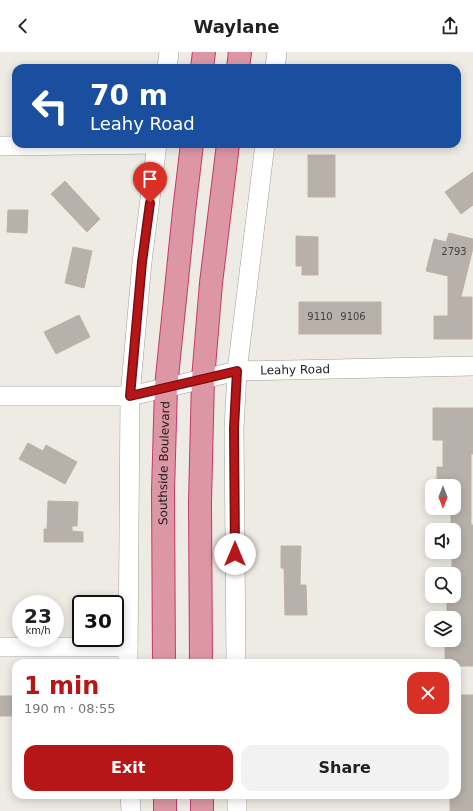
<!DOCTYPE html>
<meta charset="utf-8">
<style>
body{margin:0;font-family:"DejaVu Sans",sans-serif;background:#f2f2f2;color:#202124;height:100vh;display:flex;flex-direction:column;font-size:15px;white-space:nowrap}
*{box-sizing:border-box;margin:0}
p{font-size:13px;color:#757577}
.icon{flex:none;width:22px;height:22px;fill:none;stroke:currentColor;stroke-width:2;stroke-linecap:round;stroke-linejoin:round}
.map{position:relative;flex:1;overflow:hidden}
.details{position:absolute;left:12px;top:607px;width:449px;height:140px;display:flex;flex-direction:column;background:#fff;border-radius:12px;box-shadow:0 2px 10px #0003}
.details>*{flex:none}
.banner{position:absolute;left:12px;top:12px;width:449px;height:84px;border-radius:12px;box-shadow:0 2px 10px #0003;background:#1a4fa0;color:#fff;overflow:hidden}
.needle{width:26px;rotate:180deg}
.tools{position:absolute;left:425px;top:427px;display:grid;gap:8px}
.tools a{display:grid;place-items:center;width:36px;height:36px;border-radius:8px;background:#fff;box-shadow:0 2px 10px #0003;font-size:20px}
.speed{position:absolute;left:12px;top:543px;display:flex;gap:8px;font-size:20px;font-weight:700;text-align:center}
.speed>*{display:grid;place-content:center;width:52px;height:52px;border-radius:50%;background:#fff;box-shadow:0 2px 10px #0003;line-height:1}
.speed small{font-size:10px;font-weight:400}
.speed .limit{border:2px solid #111;border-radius:6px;background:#fff;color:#111}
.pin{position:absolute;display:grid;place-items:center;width:34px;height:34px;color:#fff;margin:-41px -17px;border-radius:50% 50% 50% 0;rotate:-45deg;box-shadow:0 0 4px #0007}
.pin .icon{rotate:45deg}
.me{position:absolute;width:44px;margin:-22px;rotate:0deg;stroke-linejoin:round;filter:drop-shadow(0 0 3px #0008)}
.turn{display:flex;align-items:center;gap:14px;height:84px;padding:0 12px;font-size:18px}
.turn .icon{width:52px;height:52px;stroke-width:2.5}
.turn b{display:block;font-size:28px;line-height:34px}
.round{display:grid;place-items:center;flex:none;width:42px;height:42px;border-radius:12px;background:#f2f2f2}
.overview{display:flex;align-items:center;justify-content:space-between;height:68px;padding:0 12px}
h1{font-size:24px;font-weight:600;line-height:30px;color:#b71619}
.button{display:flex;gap:8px;margin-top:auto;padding:8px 12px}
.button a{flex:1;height:46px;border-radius:12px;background:#b71619;color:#fff;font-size:16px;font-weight:600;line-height:46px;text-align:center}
.button a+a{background:#f2f2f2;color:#202124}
header{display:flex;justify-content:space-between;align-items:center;height:52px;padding:0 12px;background:#fff;font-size:18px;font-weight:600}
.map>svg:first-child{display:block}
</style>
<header><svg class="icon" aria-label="back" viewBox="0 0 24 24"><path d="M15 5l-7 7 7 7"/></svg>Waylane<svg class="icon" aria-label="share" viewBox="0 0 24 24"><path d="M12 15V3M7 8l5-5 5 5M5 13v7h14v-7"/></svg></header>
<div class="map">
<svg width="473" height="759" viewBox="0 0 473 759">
<rect width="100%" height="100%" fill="#eeebe5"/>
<g fill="#b7b0ab" stroke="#beb2a9">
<rect x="308" y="103" width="27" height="42"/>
<polygon points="473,120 473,153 461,162 445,140"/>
<polygon points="65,129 100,167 87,180 51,142"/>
<polygon points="8,158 28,158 27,181 7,180"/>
<polygon points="449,181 473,187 473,196 461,245 472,245 472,287 434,287 434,264 448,264 448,224 426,219 434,187 446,190"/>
<polygon points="296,184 318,185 318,223 302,223 302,214 296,214"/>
<polygon points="73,195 92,199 84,236 65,231"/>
<rect x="299" y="250" width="82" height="32"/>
<polygon points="79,263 90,285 56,302 44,280"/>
<polygon points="433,356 473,356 473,402 471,402 471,473 473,473 473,614 457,614 457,611 445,611 445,590 447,590 447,588 454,588 454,566 447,566 447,544 454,544 454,516 452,516 452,500 451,500 454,500 454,478 451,478 451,462 437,462 437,456 454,456 454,434 437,434 437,415 443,415 443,388 433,388"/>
<polygon points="28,391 43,399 46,393 77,410 65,432 19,407"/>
<polygon points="48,449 78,450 77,474 72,474 72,479 83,480 83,490 44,490 44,477 47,477"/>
<polygon points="281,494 301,494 300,533 306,533 307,563 285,563 284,516 281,516"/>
<polygon points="457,643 473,643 473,759 450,759 450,743 457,743"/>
<rect x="0" y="644" width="16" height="20"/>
</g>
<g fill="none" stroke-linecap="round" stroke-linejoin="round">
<g stroke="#9f9f9f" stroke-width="20">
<g id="minor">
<polyline points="167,16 169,0"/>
<polyline points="275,16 277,0"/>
<polyline points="0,94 157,92"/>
<path id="s1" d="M 0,344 L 130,344 L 203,327 L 237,319 L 473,314"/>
<polyline points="0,595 128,595"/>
<polyline points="128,611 130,344 142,210 157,92"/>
<polyline points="236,611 234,377 237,319 265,92"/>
<polyline points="130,743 131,759"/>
<polyline points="237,743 237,759"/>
</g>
</g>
<g stroke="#c7386b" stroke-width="24">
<g id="highway">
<polyline points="202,16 204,0"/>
<polyline points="238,16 240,0"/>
<path id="s2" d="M 164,611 L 163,439 L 166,335 L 184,159 L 192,92"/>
<polyline points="201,611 200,450 203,327 211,231 228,92"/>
<polyline points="165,743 165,759"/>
<polyline points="202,743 202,759"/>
</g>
</g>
<use href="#minor" stroke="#fff" stroke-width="19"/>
<use href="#highway" stroke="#dd96a4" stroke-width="22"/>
</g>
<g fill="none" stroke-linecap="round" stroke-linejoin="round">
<g stroke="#770e10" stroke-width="10">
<polyline id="route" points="150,151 142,210 130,344 203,327 237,319 234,376 235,502"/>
</g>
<use href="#route" stroke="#b71619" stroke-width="7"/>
</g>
<g text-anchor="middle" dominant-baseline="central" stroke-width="3.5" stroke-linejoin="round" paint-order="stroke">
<g font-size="10" fill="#444241">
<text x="454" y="199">2793</text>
<text x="320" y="264">9110</text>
<text x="353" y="264">9106</text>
</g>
<g font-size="12" fill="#1e1e1e" stroke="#fff">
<text stroke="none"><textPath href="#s1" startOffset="298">Leahy Road</textPath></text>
<text stroke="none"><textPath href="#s2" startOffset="200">Southside Boulevard</textPath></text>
</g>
</g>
</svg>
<div class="tools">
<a><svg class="needle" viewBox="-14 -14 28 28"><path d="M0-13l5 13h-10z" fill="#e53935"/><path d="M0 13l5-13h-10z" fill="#757577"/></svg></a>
<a><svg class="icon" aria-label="sound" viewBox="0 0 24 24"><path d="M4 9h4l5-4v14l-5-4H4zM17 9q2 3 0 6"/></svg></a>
<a><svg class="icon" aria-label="search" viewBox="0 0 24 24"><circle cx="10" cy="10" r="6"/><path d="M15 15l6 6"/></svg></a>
<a><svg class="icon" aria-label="layers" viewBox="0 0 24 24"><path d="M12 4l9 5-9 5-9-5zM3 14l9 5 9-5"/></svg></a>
</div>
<div class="speed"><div>23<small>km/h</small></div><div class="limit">30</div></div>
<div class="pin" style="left:150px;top:151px;background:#d93025"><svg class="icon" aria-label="arrive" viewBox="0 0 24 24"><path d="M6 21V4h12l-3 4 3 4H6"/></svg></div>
<svg class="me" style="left:235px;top:502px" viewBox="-20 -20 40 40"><circle r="19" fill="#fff"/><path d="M0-13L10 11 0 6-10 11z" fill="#b71619"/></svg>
<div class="banner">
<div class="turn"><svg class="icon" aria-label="left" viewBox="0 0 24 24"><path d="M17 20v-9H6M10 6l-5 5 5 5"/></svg><div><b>70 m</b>Leahy Road</div></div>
</div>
<section class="details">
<div class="overview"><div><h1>1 min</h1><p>190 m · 08:55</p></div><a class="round" style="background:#d93025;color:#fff"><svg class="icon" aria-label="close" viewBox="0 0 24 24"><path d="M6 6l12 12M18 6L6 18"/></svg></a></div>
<div class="button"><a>Exit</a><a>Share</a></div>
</section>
</div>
